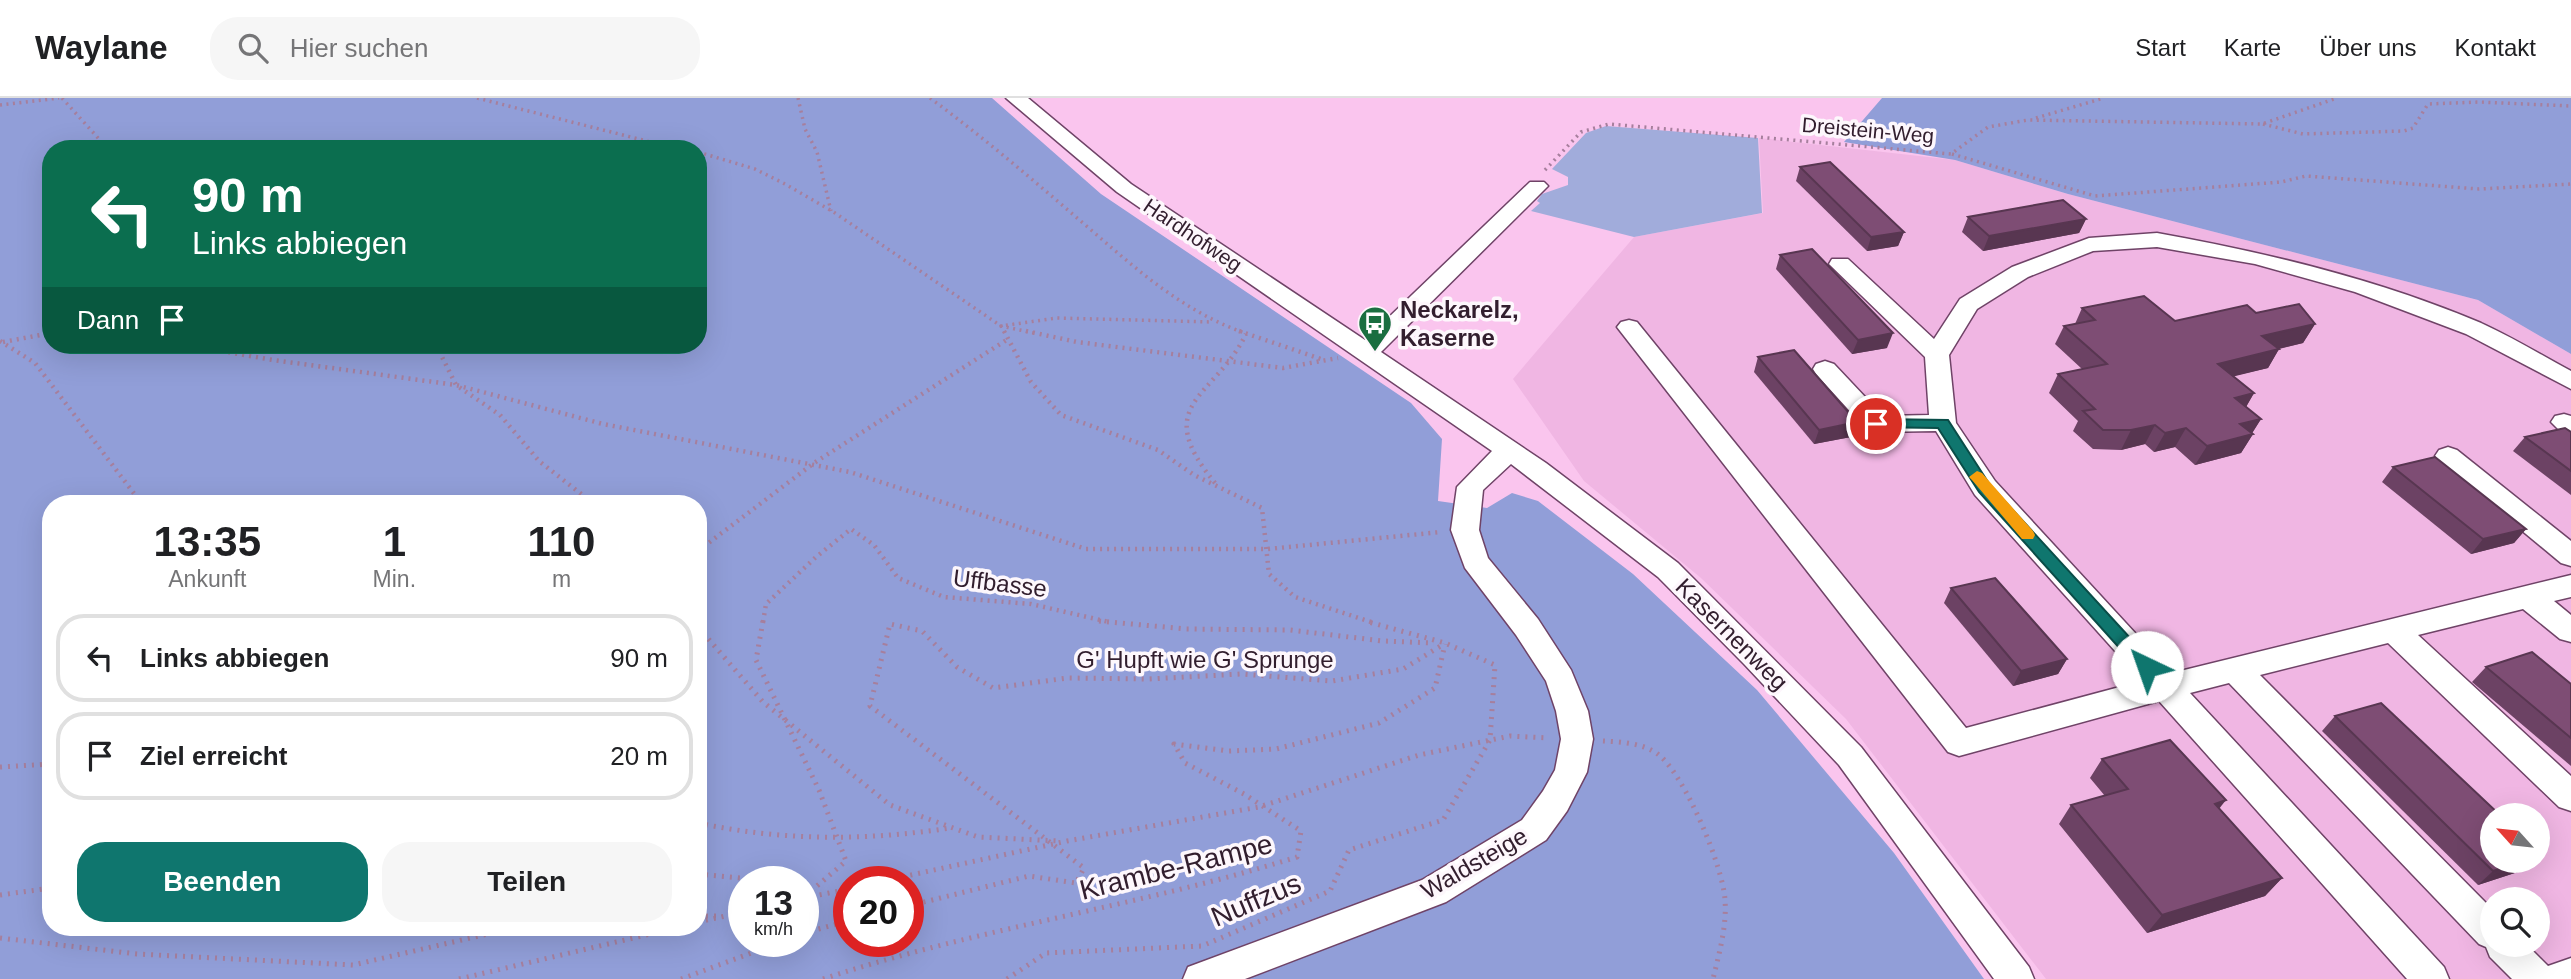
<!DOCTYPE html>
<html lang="de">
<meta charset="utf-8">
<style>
body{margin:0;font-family:Helvetica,sans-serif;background:#f6f6f6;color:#202124;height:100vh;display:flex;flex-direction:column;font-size:26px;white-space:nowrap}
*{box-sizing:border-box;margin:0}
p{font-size:23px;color:#757577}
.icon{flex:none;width:38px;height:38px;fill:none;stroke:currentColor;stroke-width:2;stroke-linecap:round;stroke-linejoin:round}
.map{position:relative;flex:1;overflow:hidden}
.side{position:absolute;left:42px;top:397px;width:665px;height:441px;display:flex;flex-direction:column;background:#fff;border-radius:28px;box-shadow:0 7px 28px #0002}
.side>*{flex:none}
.top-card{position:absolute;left:42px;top:42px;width:665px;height:214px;border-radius:28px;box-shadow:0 7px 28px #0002;background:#0b6e4f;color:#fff;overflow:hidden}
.needle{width:46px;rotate:297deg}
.fabs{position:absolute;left:2480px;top:705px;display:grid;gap:14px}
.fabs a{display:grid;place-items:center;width:70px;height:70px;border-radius:50%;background:#fff;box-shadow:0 7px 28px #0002;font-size:35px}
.speed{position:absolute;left:728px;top:768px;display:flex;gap:14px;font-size:35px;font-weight:700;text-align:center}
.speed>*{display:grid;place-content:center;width:91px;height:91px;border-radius:50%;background:#fff;box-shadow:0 7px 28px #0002;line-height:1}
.speed small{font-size:18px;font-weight:400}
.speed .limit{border:10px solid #d22;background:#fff;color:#111}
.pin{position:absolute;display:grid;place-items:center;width:60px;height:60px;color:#fff;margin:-30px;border:4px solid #fff;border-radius:50%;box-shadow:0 2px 7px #0007}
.me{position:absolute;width:77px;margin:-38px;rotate:318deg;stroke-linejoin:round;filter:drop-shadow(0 0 5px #0008)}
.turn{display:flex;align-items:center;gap:24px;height:147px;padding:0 35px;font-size:32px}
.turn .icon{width:91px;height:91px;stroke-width:2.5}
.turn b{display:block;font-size:49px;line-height:60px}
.then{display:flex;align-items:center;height:66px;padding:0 35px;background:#0003;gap:14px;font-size:26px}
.eta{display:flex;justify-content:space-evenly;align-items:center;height:119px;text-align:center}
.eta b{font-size:42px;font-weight:600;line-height:49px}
.button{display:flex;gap:14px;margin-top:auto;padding:14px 35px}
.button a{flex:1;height:80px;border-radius:28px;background:#0f766e;color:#fff;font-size:28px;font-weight:600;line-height:80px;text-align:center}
.button a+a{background:#f6f6f6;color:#202124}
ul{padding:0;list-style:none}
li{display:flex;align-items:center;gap:21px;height:88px;margin:0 14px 10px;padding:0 21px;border:4px solid #e0e0e0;border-radius:28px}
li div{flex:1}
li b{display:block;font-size:26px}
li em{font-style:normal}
header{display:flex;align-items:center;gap:42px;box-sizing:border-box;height:98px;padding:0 35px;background:#fff;border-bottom:2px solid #e0e0e0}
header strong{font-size:33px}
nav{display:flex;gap:38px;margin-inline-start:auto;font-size:24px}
.search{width:490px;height:63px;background:#f6f6f6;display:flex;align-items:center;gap:18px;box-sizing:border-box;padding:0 24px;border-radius:28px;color:#757577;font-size:26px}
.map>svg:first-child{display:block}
</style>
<header>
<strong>Waylane</strong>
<div class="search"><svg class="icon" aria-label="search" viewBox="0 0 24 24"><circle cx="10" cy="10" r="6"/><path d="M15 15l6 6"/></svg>Hier suchen</div>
<nav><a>Start</a><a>Karte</a><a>Über uns</a><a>Kontakt</a></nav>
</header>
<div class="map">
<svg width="2571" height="881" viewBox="0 0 2571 881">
<rect width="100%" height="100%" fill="#fac5ee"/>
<path fill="#f0b6e3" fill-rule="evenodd" d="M 1759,40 L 1955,62 L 2068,96 L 2478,202 L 2571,256 L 2571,881 L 2046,881 L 1846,621 L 1701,480 L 1584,383 L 1513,281 L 1634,139 L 1763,115 ZM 2492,718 L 2538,718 L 2538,763 L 2492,763 ZM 2492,802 L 2538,802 L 2538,847 L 2492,847 Z"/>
<polygon fill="#a1acdb" points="1606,28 1758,40 1762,115 1634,139 1531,113 1540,105 1537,103 1542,96 1568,87 1568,79 1552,71 1586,35"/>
<g fill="#919ed8" fill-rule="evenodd">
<path d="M 0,0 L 992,0 L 1101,96 L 1411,305 L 1442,341 L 1438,403 L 1487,410 L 1512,395 L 1538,403 L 1633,476 L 1757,592 L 1894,755 L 1984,881 L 0,881 ZM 51,51 L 698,51 L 698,247 L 51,247 ZM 51,406 L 698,406 L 698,830 L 51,830 ZM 744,784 L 803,784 L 803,844 L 744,844 ZM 849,784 L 908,784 L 908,844 L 849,844 Z"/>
<polygon points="1882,0 2571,0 2571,256 2478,202 2068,96 1955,62 1844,44"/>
</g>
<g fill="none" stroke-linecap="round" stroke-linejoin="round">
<g stroke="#6f4367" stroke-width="3">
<g id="minor">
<polygon points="1006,0 1028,0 1131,86 1365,242 1530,84 1544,84 1548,88 1544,92 1381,254 1546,365 1678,465 1861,649 2029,869 2034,881 1994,881 1839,667 1744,566 1658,479 1511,366 1483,392 1479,432 1488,460 1538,521 1571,572 1588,613 1593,641 1587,674 1567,713 1546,742 1446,804 1245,881 1183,881 1188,869 1422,782 1522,722 1543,693 1555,672 1561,641 1556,613 1546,583 1516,537 1465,470 1451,432 1457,389 1492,353 1117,94"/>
<path d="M 2157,135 C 2268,155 2377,181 2481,225 C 2512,239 2541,257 2571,273 L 2571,291 L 2466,236 L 2355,194 L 2255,166 L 2157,149 L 2093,153 L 2028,179 L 1977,211 L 1949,257 L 1956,325 L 1995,383 L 2172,575 L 2571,477 L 2571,499 L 2554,503 L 2571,517 L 2571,544 L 2560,541 L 2523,511 L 2418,537 L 2571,678 L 2571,713 L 2559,709 L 2388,545 L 2260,577 L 2492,811 L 2492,847 L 2527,847 L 2548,868 L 2571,860 L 2571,881 L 2512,881 L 2490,859 L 2486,849 L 2479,846 L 2229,585 L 2190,595 L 2444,869 L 2449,881 L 2407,881 L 2159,603 L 1959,658 L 1948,654 L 1617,229 L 1621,224 L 1629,222 L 1637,224 L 1966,630 L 2142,583 L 1975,397 L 1936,333 L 1876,334 L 1867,332 L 1816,276 L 1813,271 L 1816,266 L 1825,263 L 1834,266 L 1883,318 L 1929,317 L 1925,259 L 1829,166 L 1832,161 L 1848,161 L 1934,241 L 1960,201 L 2012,169 L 2089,140 Z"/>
<polygon points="2564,316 2571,318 2571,337 2562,335 2551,324 2555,318"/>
<polygon points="2448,349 2457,352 2571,443 2571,468 2561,465 2439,364 2435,358 2439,352"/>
</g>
</g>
<g stroke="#a67f9d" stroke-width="3.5" stroke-dasharray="2 4.5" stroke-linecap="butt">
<polyline points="62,0 108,51"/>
<polyline points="477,0 678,51"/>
<polyline points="798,0 805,31 817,54 831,113"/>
<path d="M 930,0 C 983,39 1033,82 1083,125 C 1133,168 1181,213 1245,235"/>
<polyline points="0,7 59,0"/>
<polyline points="2036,20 2104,0"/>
<polyline points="2263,26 2303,36 2404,33 2413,30 2428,6 2479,4 2571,8"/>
<polyline points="614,51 645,46"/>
<polyline points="698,54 755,71 785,86 832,113 1001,228 1034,235"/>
<polyline points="1952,56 2095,98 2281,84 2306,78 2479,91 2571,86"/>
<polyline points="1545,72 1581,34 1609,26 1951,56 1988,29 2028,22 2262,26 2337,0"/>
<polyline points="1005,235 1001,228 1057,220 1212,224"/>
</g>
<g stroke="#a67f9d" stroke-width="4.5" stroke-dasharray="2 5" stroke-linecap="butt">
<polyline points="1004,233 1031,284 1061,317 1158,352 1194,377 1262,410 1269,476 1295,499 1371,524"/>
<polyline points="1026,233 1077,244 1283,270 1338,260"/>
<polyline points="1239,233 1324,262"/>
<polyline points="0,243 35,265 142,406"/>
<polyline points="3,244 51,235"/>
<polyline points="187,247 273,262 456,287 603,326 850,374 1086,451 1268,451 1441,434"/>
<polyline points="436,247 456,287 500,317 539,363 594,406"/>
<path d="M 1215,385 C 1149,305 1215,300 1246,236"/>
<polyline points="698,453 814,365 1008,241"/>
<polyline points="763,524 766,506 816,459 851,431 874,447 898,480 944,499 1031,506 1109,524"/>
</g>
<g stroke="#a67f9d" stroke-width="5" stroke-dasharray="2 6" stroke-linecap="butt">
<polyline points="763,523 756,562 819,692 846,763 803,800"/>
<polyline points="1099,523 1186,531 1290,532 1383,543 1434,545"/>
<polyline points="698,529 763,604 890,707 978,739 1059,743"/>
<path d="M 1603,643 C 1621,644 1644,645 1659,657 C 1685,678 1723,768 1725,802 C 1727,828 1719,856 1713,881"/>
<polyline points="0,669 51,666"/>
<path d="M 698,725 C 783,743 865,743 950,730"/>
<polyline points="698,776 741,780 749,784"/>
<polyline points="879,784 1067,743 1259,709 1419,657 1510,638 1549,640"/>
<polyline points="0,797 51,790"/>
<polyline points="804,800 849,791"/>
<polyline points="908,808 1029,778 1076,785 1084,770 870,608 890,526 922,533 957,569 993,590 1068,580 1149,581 1241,576 1332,583 1403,571 1444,546"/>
<polyline points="698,818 718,818"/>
<polyline points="698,824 744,814"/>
<polyline points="803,835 849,823"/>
<polyline points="0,840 137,856 353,867 514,830"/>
<polyline points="459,881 676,830"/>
<polyline points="681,881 781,844"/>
<path d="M 823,881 C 978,830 1141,808 1297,759 L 1301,733 L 1244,696 L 1185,665 L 1174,646 L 1229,653 L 1276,651 L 1379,625 L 1435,590 L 1445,546"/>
<polyline points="1007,881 1046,855 1202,848 1330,793 1349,752 1443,722 1490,642 1495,567 1445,545 1365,523"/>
</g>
<use href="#minor" fill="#fff" fill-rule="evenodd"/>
</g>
<g fill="#6c4264">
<polygon points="1800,69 1904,134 1898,148 1867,153 1796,83"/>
<polygon points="1968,119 2086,121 2079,135 1983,153 1962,134"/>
<polygon points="1780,157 1887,250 1852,256 1776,171"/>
<polygon points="2082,210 2175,223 2256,215 2315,226 2303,245 2279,251 2268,270 2233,278 2254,295 2246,309 2261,321 2252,335 2253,336 2241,355 2195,367 2175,349 2154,354 2145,346 2121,352 2093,351 2073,333 2078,323 2049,295 2058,276 2082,271 2055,246 2064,228 2075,226"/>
<polygon points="1758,259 1857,324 1851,339 1814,346 1754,274"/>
<polygon points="2571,334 2571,397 2513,353 2525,339"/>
<polygon points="2393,369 2526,431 2514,445 2471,456 2382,384"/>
<polygon points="1951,490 2067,561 2058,576 2013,588 1944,505"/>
<polygon points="2486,569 2571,586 2571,668 2472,584"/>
<polygon points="2335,618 2527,771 2478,787 2322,633"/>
<polygon points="2102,661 2219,711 2282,780 2265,798 2147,835 2059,726 2071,707 2105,698 2090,680"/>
</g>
<g fill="#583651">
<polygon points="2086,121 2079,135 1983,153 1989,138"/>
<polygon points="1904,134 1898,148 1867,153 1871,139"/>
<polygon points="2315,226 2303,245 2251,257 2262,238"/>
<polygon points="1893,235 1887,250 1852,256 1858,242"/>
<polygon points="2279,251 2268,270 2207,285 2218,266"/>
<polygon points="2254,295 2243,314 2235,300"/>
<polygon points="2261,321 2251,337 2253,336 2241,355 2195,367 2207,348 2240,326"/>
<polygon points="1857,324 1851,339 1814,346 1819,332"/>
<polygon points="2155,327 2145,346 2121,352 2131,332"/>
<polygon points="2186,330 2175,349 2154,354 2165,335"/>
<polygon points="2526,431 2514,445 2471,456 2483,441"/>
<polygon points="2067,561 2058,576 2013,588 2021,573"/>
<polygon points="2226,702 2211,721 2215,706"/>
<polygon points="2523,763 2536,763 2527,771 2478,787 2493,773"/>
<polygon points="2282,780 2265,798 2147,835 2162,817"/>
</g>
<g fill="#7e4d74" stroke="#583651" stroke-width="2">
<polygon points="1830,64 1904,134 1871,139 1800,69"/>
<polygon points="2063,102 2086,121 1989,138 1968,119"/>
<polygon points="1812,151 1893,235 1858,242 1780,157"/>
<polygon points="2144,198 2175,223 2247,207 2256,215 2299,206 2315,226 2262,238 2279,251 2218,266 2254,295 2235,300 2261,321 2240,326 2253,336 2207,348 2186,330 2165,335 2155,327 2131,332 2103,332 2083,313 2095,311 2058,276 2107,266 2064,228 2095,222 2082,210"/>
<polygon points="1794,252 1857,324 1819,332 1758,259"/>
<polygon points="2565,330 2571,334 2571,373 2525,339"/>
<polygon points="2435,359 2526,431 2483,441 2393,369"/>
<polygon points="1995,480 2067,561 2021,573 1951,490"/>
<polygon points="2532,554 2571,586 2571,640 2486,569"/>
<polygon points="2381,605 2501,718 2492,718 2492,763 2523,763 2493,773 2335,618"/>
<polygon points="2170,642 2226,702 2215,706 2282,780 2162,817 2071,707 2128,691 2102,661"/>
<polygon points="2538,751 2543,757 2538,759"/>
</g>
<polygon fill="#0f766e" stroke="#0a4d48" stroke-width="2" points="1876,321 1948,322 1990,387 2153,565 2156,569 2153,574 2141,574 1979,394 1938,330 1870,329 1868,326 1870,322"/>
<polygon fill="#f59e0b" points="1977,373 1982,375 2033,433 2035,437 2033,441 2022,441 1972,382 1969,379"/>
<defs>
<g id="bus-pin" transform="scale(1.75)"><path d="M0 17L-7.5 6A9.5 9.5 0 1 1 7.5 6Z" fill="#1a6e40" stroke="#fdf7fc"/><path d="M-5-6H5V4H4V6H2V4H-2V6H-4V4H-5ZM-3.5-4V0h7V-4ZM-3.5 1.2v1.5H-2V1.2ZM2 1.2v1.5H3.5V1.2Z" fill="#fff"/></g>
</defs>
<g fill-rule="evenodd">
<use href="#bus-pin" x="1375" y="225"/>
</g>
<g text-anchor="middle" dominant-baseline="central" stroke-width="7" stroke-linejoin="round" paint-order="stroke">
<g font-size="21" fill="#321e2e" stroke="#fdf7fc">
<text transform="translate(1868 32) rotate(5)">Dreistein-Weg</text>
<text transform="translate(1193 137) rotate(34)">Hardhofweg</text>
</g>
<g font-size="24" font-weight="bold" fill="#321e2e" stroke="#fdf7fc" text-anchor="start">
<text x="1400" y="211">Neckarelz,<tspan x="1400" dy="28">Kaserne</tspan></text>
</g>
<g font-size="24" fill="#321e2e" stroke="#fdf7fc">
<text transform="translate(1000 485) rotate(7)">Uffbasse</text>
<text transform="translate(1732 536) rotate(45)">Kasernenweg</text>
<text x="1205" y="561">G' Hupft wie G' Sprunge</text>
<text transform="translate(1474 765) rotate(-30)">Waldsteige</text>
</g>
<g font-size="28" fill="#321e2e" stroke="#fdf7fc">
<text transform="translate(1176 769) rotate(-14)">Krambe-Rampe</text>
<text transform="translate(1256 802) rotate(-23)">Nuffzus</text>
</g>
</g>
</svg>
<div class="fabs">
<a><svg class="needle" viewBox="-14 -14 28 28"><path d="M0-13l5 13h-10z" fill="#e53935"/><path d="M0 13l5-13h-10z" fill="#757577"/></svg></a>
<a><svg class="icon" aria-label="search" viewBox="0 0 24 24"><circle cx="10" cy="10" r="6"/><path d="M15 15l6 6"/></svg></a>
</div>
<div class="speed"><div>13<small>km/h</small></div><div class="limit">20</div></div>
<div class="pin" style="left:1876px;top:326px;background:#d93025"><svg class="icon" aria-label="arrive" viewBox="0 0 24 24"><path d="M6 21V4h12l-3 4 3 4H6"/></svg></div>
<svg class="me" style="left:2147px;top:569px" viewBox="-20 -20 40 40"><circle r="19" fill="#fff"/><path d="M0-13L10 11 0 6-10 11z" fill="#0f766e"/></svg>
<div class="top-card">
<div class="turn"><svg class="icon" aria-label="left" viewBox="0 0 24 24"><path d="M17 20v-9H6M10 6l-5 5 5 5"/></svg><div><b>90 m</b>Links abbiegen</div></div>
<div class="then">Dann<svg class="icon" aria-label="arrive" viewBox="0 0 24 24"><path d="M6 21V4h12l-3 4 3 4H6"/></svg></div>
</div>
<section class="side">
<div class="eta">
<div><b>13:35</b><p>Ankunft</p></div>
<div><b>1</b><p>Min.</p></div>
<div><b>110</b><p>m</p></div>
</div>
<ul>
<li><svg class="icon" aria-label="left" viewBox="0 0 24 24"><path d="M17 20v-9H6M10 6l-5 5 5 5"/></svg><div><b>Links abbiegen</b></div><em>90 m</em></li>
<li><svg class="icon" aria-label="arrive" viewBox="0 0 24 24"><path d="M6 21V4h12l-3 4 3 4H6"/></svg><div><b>Ziel erreicht</b></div><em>20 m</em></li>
</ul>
<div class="button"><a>Beenden</a><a>Teilen</a></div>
</section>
</div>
